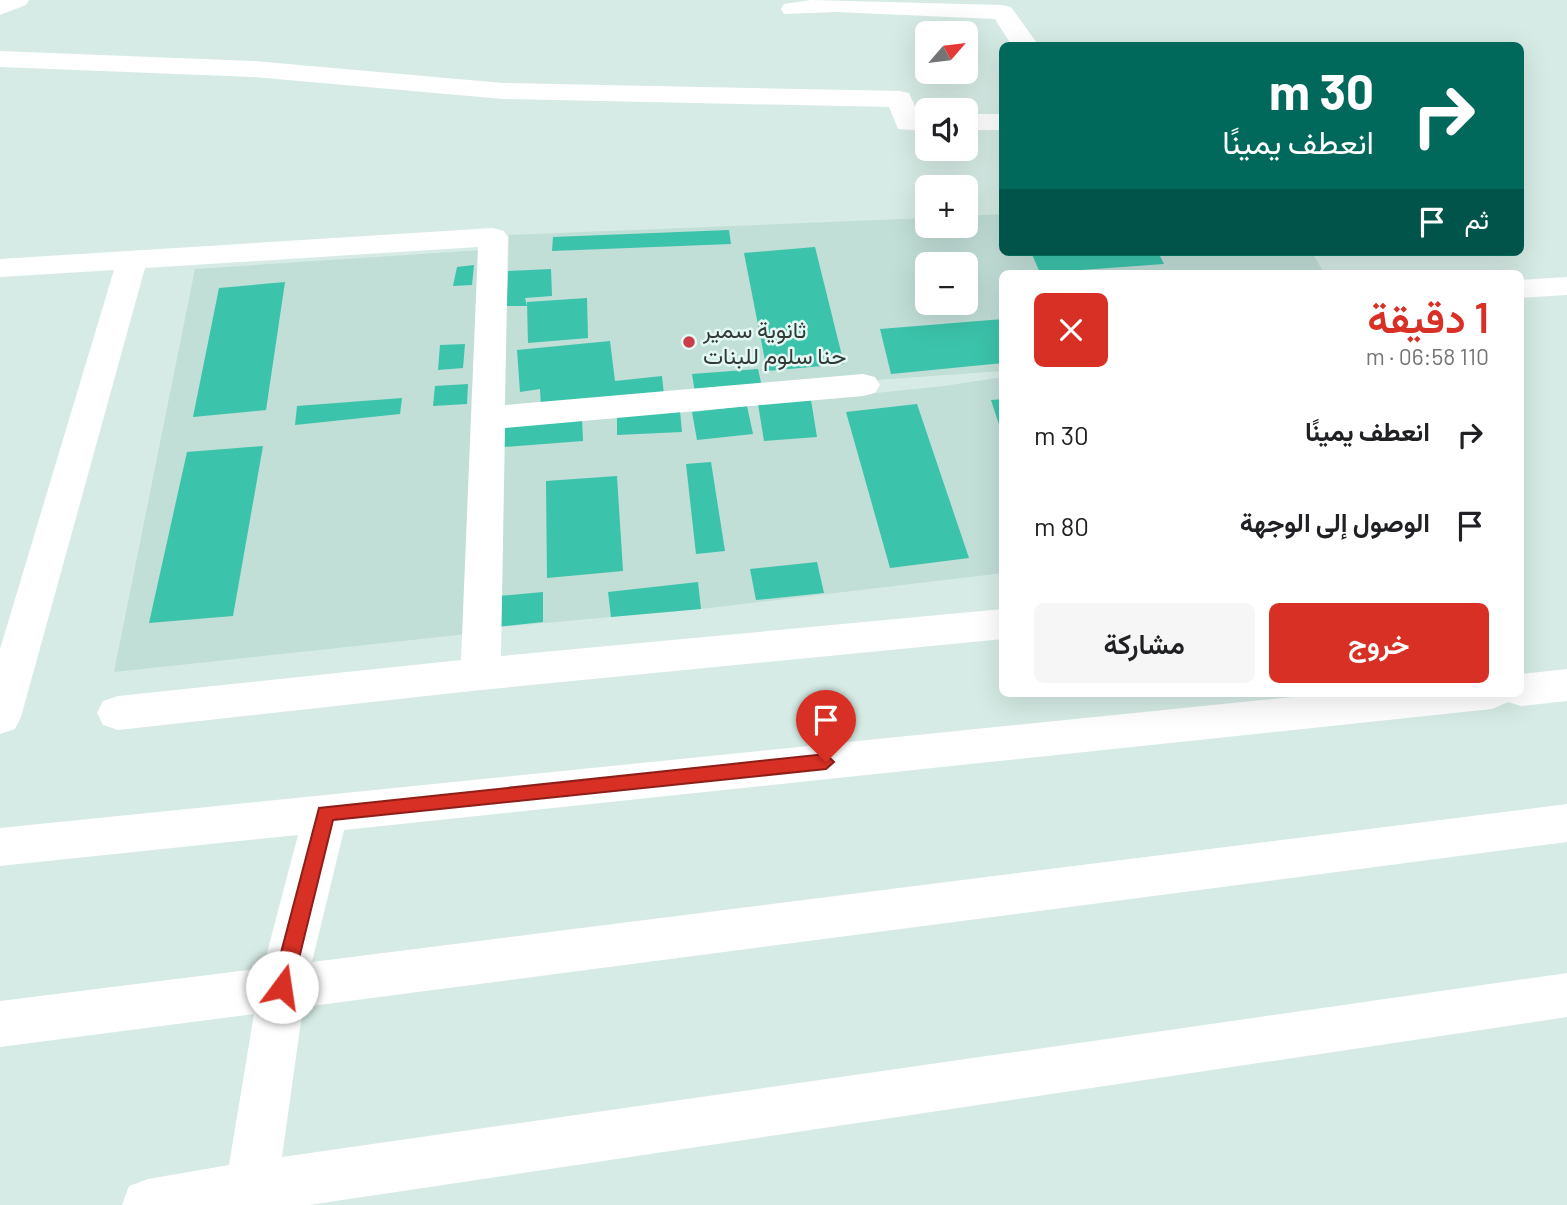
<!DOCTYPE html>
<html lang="ar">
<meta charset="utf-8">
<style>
body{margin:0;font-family:Barlow,Vazirmatn,sans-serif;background:#f6f6f6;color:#202124;direction:rtl;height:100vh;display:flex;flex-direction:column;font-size:26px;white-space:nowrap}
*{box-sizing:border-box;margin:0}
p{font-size:23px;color:#757577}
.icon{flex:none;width:38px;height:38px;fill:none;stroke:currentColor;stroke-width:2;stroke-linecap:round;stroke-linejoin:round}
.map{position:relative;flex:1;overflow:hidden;direction:ltr}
.sheet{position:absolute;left:999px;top:270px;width:525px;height:427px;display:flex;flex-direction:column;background:#fff;border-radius:10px;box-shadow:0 7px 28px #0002;direction:rtl}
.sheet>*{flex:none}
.top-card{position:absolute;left:999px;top:42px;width:525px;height:214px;border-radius:10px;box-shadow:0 7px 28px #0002;direction:rtl;background:#00695c;color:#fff;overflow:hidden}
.needle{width:46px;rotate:62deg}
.buttons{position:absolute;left:915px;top:21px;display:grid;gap:14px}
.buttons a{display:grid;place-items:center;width:63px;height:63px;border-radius:10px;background:#fff;box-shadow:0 7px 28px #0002;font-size:35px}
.pin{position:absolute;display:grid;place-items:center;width:60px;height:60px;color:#fff;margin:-72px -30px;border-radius:50% 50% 50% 0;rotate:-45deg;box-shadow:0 0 7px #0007}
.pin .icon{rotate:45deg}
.me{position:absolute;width:77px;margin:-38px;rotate:14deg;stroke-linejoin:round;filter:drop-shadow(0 0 5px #0008)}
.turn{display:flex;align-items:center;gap:24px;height:147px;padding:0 35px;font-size:32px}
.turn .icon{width:91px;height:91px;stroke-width:2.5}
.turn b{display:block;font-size:49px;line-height:60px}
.then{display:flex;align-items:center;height:66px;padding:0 35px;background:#0003;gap:14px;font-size:26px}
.round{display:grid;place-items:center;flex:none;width:74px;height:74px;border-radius:10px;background:#f6f6f6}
.headline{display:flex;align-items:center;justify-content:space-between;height:119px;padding:0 35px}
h1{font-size:42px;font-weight:600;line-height:52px;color:#d93025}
.cta{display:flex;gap:14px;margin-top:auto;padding:14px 35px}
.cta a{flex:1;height:80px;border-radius:10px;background:#d93025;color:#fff;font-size:28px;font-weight:600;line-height:80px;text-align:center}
.cta a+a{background:#f6f6f6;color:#202124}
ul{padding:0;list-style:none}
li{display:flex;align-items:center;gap:21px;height:91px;padding:0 35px}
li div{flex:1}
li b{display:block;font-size:26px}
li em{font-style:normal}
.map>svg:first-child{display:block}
</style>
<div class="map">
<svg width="1567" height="1205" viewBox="0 0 1567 1205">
<rect width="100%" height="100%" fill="#d6ebe5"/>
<g fill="#c1ded7" fill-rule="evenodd">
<path d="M 1003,214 L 1003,252 L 1312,252 L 1324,273 L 1003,273 L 1003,371 L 664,395 L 504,412 L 509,235 L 927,218 L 928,226 L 966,226 L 966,216 ZM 928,264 L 966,264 L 966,303 L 928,303 Z"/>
<polygon points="482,250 467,634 114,672 195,269"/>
<polygon points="1003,377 1003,573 701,609 487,628 492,426 692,412 944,386"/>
</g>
<g fill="#3cc3ab">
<polygon points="729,230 731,244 552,251 553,237"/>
<polygon points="815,247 844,364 767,371 744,253"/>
<polygon points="1031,252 1158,252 1164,264 1040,273"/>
<polygon points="474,265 472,285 453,286 457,267"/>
<polygon points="551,269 552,296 525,298 527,306 507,306 508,271"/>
<polygon points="285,282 266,410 193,417 219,288"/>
<polygon points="587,298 588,338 528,343 527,302"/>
<polygon points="1003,319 1003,363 891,374 880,329"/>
<polygon points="610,341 615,381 662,376 664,395 541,408 540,389 520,392 517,350"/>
<polygon points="465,344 463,368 438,370 440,345"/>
<polygon points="758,369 762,387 695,393 692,374"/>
<polygon points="468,384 467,404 433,406 435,386"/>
<polygon points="402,398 400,414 295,425 297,406"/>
<polygon points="1003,399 1003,434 1002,434 991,400"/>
<polygon points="811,400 817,437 764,441 758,404"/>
<polygon points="917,404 969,558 890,568 846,412"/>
<polygon points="747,406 753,434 697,440 692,412"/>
<polygon points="680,411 682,432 617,435 617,416"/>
<polygon points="582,419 583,441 492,448 492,426"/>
<polygon points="263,446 233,616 149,623 187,452"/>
<polygon points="711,462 725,551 696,554 686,464"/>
<polygon points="617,476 623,571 547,578 546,481"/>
<polygon points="817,562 824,593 756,600 750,569"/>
<polygon points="698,582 701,609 611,617 608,592"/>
<polygon points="543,592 543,622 487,628 488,597"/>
</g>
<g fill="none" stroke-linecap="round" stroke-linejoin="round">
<g fill="#fff" fill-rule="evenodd">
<polygon points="811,0 1002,5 1011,7 1039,46 1012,46 995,19 836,12 784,14 781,9 784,4"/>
<polygon points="0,51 253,61 503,83 900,91 909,93 919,115 928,115 928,131 898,129 889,107 503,99 253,77 0,67"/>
<rect x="966" y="114" width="37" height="16"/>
<polygon points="493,228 504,231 508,237 505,405 863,374 875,377 880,385 875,393 863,396 505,428 501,656 1003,609 1003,639 481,690 118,730 103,725 97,713 103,701 118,696 461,660 478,247 145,268 21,717 15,729 0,734 0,649 114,270 0,277 0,259"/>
<polygon points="1567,277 1567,295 1521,298 1521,280"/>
<polygon points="1567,669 1567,701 1521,706 1508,702 1492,709 344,830 312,962 1567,804 1567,842 303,1007 282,1157 1567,973 1567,1017 309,1205 122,1205 129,1186 148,1179 229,1165 254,1014 0,1047 0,1001 263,968 298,835 0,866 0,828 1332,693 1521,693 1521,674"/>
</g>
<polygon fill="#fff" fill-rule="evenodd" points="0,0 29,0 26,5 0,15"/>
</g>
<polygon fill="#d93025" stroke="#8d1f18" stroke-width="2" points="826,754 834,762 826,769 333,820 292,987 289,994 282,997 275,994 272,987 319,808"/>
<circle fill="#cc3c4a" stroke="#e3f8f3" stroke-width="2.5" cx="689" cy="342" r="7"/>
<g text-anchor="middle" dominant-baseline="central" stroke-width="5" stroke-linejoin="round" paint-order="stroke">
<g font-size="23" fill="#323a38" stroke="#e3f8f3" text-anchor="start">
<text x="703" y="329">ثانوية سمير<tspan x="703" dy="26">حنا سلوم للبنات</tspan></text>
</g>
</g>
</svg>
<div class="buttons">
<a><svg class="needle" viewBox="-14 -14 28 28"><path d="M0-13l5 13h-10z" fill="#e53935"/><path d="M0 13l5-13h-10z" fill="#757577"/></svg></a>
<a><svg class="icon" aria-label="sound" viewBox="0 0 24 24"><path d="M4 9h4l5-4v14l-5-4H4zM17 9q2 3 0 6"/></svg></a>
<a>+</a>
<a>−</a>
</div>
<div class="pin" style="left:826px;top:762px;background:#d93025"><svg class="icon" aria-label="arrive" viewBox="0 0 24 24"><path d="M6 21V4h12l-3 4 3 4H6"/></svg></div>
<svg class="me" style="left:282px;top:987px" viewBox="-20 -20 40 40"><circle r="19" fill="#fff"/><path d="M0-13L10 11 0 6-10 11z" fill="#d93025"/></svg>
<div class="top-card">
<div class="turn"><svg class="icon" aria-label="right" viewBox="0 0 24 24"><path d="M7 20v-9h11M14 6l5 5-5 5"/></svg><div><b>30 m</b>انعطف يمينًا</div></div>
<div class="then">ثم<svg class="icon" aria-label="arrive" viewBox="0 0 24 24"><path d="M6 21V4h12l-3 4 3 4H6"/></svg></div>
</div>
<section class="sheet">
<div class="headline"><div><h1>1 دقيقة</h1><p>110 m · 06:58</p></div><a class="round" style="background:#d93025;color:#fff"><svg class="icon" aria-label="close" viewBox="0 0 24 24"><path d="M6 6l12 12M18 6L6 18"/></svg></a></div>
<ul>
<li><svg class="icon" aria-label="right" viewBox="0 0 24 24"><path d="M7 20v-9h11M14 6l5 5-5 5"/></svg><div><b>انعطف يمينًا</b></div><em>30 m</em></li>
<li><svg class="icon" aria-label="arrive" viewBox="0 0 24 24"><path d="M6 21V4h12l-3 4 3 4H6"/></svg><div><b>الوصول إلى الوجهة</b></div><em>80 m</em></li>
</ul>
<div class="cta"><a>خروج</a><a>مشاركة</a></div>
</section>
</div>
